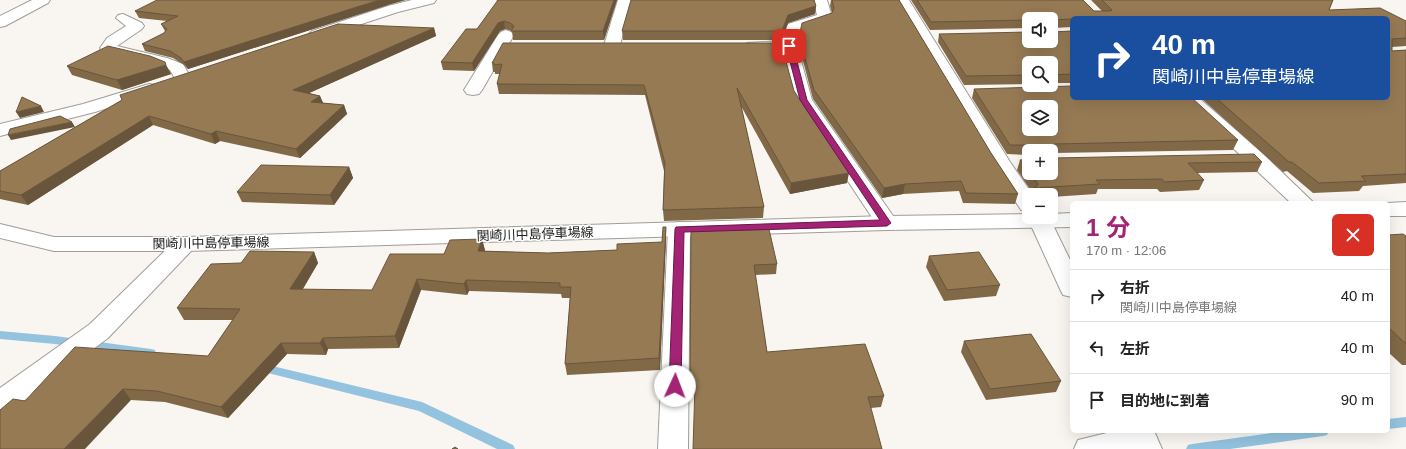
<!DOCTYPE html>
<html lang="ja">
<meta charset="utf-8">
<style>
body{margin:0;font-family:Helvetica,"Noto Sans JP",sans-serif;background:#f2f2f2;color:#222;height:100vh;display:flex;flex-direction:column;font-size:15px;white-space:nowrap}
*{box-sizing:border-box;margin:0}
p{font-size:13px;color:#767676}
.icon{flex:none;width:22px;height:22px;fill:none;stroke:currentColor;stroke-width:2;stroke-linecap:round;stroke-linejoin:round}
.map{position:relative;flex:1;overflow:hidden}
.panel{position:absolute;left:1070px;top:201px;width:320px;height:232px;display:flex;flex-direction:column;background:#fff;border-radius:6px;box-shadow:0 4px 16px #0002}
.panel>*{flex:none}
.top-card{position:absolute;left:1070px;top:16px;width:320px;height:84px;border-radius:6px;box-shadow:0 4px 16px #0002;background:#1a4fa0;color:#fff;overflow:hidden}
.tools{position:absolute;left:1022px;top:12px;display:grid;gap:8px}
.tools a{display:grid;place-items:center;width:36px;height:36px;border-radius:6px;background:#fff;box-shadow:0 4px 16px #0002;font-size:20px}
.pin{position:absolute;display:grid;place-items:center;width:34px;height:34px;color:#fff;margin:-17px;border-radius:8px;box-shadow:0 2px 6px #0006}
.me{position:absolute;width:44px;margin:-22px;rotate:2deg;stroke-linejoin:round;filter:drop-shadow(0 0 3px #0008)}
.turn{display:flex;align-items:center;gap:14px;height:84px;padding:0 16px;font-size:18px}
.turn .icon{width:52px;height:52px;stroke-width:2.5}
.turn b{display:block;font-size:28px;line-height:34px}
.round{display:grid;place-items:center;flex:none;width:42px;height:42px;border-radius:6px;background:#f2f2f2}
.head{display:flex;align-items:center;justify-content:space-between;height:68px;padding:0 16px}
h1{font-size:24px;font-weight:700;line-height:30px;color:#a32374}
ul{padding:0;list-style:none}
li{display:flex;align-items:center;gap:12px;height:52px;padding:0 16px;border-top:1px solid #e0e0e0}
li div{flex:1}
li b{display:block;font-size:15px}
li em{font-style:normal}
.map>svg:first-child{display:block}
</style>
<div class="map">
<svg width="1406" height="449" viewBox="0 0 1406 449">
<rect width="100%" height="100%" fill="#f9f6f1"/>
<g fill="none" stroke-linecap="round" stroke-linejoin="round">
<g fill="#93c3df" fill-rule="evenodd">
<polygon points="0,331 55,336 151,349 155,350 156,353 155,356 151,357 55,344 0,339"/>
<polygon points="260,363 422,402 513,445 515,449 497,449 419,411 256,370 254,367 256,364"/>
<polygon points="1406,417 1406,427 1388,429 1388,419"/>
<polygon points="1286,431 1329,431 1327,435 1323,436 1230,449 1186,449 1188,445 1192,444"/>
</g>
<g stroke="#a09d99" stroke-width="2">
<g id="minor">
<polygon points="32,0 50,0 48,3 5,26 0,27 0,16"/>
<polygon points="412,0 436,0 434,3 398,12 322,37 317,39 312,37 309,34 312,31 388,6"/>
<polygon points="618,0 632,0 620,45 618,48 612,50 606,48 604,45"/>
<polygon points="813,0 827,0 832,17 830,20 800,30 797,46 812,100 898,223 895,228 887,230 879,228 794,100 782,51 747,49 745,46 747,43 782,41 788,24 817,15"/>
<polygon points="895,0 909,0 1010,162 1033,195 1029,195 1029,211 1021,210 990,162"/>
<polygon points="123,14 142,23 144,26 142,29 117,46 167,58 183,64 191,78 189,82 183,83 177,82 170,70 155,64 102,51 100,48 107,38 126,26 116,18 118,15"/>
<polygon points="506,30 511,32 514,35 482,90 479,94 473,95 467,94 464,90 498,35 501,32"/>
<polygon points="149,84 155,85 158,89 155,93 95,112 0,136 0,124 83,104"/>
<polygon points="1180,98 1199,98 1261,152 1314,203 1291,203"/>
<polygon points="679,222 687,224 690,229 688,449 658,449 668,229 671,224"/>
<polygon points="185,237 193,239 196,244 193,249 108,338 10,411 0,415 0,388 90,324 177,239"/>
<polygon points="1115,431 1153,431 1157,438 1152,447 1146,449 1074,449 1078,440"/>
</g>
</g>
<g stroke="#a09d99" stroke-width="2">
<g id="tertiary">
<polygon points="1032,217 1048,217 1051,221 1072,264 1072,297 1063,295 1060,289 1029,221"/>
<polygon points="1124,431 1154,431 1162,449 1132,449"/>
</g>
</g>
<g stroke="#a09d99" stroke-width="2">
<g id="secondary">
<polygon points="1406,202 1406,216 1388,216 1388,203 1386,203"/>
<polygon points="1072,213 1072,227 887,230 185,251 54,251 0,238 0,224 54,237 185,237 887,216 1029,214 1029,217 1051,217 1051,214"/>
</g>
</g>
<use href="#minor" fill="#fff" fill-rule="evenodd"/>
<use href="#tertiary" fill="#fff" fill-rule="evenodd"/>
<use href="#secondary" fill="#fff" fill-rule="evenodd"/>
</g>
<g fill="#816948">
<polygon points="496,0 617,0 604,40 513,40 512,31 505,29 500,31 474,71 443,70 441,62 477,29 498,1"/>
<polygon points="831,0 899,0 991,153 1018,194 1015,204 963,203 959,191 903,194 882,198 813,99 799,46 799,37 832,13 830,6"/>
<polygon points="911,0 1083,0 1094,11 1102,11 1091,0 1333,0 1329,10 1406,21 1406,46 1392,47 1392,51 1406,50 1406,183 1363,186 1359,191 1313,193 1287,171 1283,172 1201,98 1388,98 1072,18 1072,27 1053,28 1053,32 1072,31 1072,83 1051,83 1051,63 1029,63 1029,84 964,85 938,42 939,34 1029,41 1051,19 1029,19 1029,28 930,30"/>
<polygon points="388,5 188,69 184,65 173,58 145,51 142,44 164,33 165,31 161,24 167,21 139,18 135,11"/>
<polygon points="816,6 815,14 788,23 781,40 623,40 622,31"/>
<polygon points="434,28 436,36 309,93 320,96 323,103 344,105 347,114 300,158 220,141 215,144 153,125 28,205 0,199 0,171 122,100"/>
<polygon points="492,63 794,91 847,183 790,194 741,106 764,207 763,218 664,221 663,210 664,171 645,95 499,94 497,84 500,74 495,74 495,72 493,72"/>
<polygon points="166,65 171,74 122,90 72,75 67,66"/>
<polygon points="974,89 1238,140 1233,150 1053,153 1053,158 1262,162 1257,172 1197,173 1204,180 1199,190 1160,192 1157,189 1098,189 1096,194 1051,197 1051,195 1031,195 1032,192 1017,170 1020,160 1029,159 1029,173 1051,173 1051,151 1029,151 1029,155 1007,154 972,98"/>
<polygon points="349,167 353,178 334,205 242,202 237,192"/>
<polygon points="666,227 666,238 660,370 567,375 565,364 570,298 562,298 561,294 469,291 467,295 421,290 399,348 328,349 326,355 287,354 228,418 165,402 131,400 25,401 208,356 233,320 184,320 177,308 241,263 314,252 318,263 302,290 372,290 444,254 482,239 485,251 548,253 617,250 662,242"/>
<polygon points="691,227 777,264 776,274 755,275 767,352 884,396 881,407 871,408 695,395 690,396"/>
<polygon points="1388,235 1406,236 1406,365 1402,365 1388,352"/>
<polygon points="929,256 1000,285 996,296 944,301 926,267"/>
<polygon points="964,341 1061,381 1056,392 986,400 961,352"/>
</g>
<g fill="#69553b">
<polygon points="379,0 406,0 388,5 188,69 184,62"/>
<polygon points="614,0 617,0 604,40 603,31"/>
<polygon points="816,6 815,14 788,23 781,40 782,31 788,15"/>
<polygon points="504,21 505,29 500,31 474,71 472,63 498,23"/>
<polygon points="434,28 436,36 296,99 293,90"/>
<polygon points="166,65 171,74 122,90 117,80"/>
<polygon points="320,96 324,105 311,102"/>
<polygon points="344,105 347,114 300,158 296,149"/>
<polygon points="41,106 44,112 20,118 16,112"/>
<polygon points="149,116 153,125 28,205 21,195"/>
<polygon points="72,122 75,127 11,140 8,135"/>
<polygon points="216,131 220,141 215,144 211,134"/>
<polygon points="349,167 353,178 334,205 330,195"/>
<polygon points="849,173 847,183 790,194 791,183"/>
<polygon points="905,184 903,194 882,198 884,188"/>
<polygon points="666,227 666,238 660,370 659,358"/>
<polygon points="482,239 485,250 481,262 478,251"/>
<polygon points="314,252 318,263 296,301 290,289"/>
<polygon points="417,279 421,290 399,348 395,336"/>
<polygon points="466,280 469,291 467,295 464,284"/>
<polygon points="323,338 328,349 326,355 320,343"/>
<polygon points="281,343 287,354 228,418 221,407"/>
<polygon points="123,389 131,400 85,449 64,449"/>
</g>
<g fill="#967a54" stroke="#69553b" fill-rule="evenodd">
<polygon points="157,0 379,0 184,62 181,58 170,51 142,44 164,33 167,29 161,24 178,16 135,11"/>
<polygon points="498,0 614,0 603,31 511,31 514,26 510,23 504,21 498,23 472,63 441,62 466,29 477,29"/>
<polygon points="631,0 814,0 816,6 788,15 782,31 622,31"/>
<polygon points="832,0 899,0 991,153 1018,194 966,193 961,181 905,184 884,188 814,90 799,37 802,23 832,13 834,8"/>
<polygon points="917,0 1083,0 1094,11 1111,11 1112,10 1102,0 1333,0 1329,10 1380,8 1406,21 1406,38 1392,39 1392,51 1406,50 1406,174 1361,176 1366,181 1319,183 1292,162 1289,162 1216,98 1388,98 1388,18 1072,18 1072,19 1052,20 1053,32 1072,31 1072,74 1051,75 1051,63 1029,63 1029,75 966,76 939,34 1029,32 1029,41 1051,41 1051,19 1029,19 1029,20 931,22"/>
<polygon points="338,24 434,28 293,90 320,96 311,102 344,105 296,149 216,131 211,134 149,116 21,195 0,191 0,171 122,100 120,95"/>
<polygon points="503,43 781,43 794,91 849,173 791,183 737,88 764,207 663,210 665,163 644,85 497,84 502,64 494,65 494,63 492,63"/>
<polygon points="108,46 150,56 165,62 166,65 117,80 67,66"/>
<path d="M 1072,86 L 1072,98 L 1192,98 L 1238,140 L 1054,144 L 1053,145 L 1053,158 L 1254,154 L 1262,162 L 1188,163 L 1204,180 L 1164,182 L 1162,179 L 1096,180 L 1100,184 L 1034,188 L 1037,186 L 1038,184 L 1030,173 L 1051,173 L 1051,151 L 1033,151 L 1033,145 L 1010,145 L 974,89 ZM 1029,107 L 1051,107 L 1051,129 L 1029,129 Z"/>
<polygon points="22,97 41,106 16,112"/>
<polygon points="60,116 72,122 8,135 10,129"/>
<polygon points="1029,159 1029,172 1020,160"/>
<polygon points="261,165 349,167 330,195 237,192"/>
<polygon points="768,225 777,264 754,265 767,352 865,344 884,396 868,397 882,449 693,449 695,385 690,385 691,227"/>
<polygon points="663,227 666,227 659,358 565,364 571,287 560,287 560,283 466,280 464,284 417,279 395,336 323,338 320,343 281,343 221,407 157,391 123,389 64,449 0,449 0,410 13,399 25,401 75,347 208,356 240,309 177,308 211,264 241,263 250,251 314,252 290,289 372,290 390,254 444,254 450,240 482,239 478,251 548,253 617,250 617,244 662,242"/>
<polygon points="1403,234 1406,236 1406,344 1388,327 1388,235"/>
<polygon points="979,252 1000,285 947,290 929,256"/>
<polygon points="1031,334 1061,381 990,389 964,341"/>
<polygon points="455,447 458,449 452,449"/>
</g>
<polygon fill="#a32374" stroke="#6a174b" points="787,44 793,46 807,100 891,223 887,226 684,232 681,386 679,389 675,391 671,389 669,386 675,229 676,227 880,220 800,100 786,46"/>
<g text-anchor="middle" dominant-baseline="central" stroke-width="3" stroke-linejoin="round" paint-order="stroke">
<g font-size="13" fill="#232221" stroke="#fff">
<text transform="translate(535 234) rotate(-2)">関崎川中島停車場線</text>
<text transform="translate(211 243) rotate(-1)">関崎川中島停車場線</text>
</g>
</g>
</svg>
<div class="tools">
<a><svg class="icon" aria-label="sound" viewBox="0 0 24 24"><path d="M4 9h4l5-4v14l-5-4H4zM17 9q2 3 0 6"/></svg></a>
<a><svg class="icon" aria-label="search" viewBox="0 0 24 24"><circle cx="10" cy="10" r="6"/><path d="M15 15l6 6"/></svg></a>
<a><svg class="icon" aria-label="layers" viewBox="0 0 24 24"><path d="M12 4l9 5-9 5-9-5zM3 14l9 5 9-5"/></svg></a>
<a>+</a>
<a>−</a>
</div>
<div class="pin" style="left:789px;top:46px;background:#d93025"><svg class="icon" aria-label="arrive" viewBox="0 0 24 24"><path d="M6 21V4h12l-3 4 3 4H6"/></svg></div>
<svg class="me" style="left:675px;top:386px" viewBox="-20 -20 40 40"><circle r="19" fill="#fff"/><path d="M0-13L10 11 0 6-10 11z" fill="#a32374"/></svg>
<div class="top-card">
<div class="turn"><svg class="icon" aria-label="right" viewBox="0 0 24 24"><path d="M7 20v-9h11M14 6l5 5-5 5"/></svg><div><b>40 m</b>関崎川中島停車場線</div></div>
</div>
<section class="panel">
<div class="head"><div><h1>1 分</h1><p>170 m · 12:06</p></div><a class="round" style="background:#d93025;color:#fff"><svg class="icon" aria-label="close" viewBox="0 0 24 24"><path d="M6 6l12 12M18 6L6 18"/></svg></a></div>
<ul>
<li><svg class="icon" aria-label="right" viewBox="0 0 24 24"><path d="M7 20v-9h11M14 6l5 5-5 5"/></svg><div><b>右折</b><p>関崎川中島停車場線</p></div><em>40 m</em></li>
<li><svg class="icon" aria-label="left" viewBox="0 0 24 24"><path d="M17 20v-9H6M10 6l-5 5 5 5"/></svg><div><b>左折</b></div><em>40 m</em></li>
<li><svg class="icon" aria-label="arrive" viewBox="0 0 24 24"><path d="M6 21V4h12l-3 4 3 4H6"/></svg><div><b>目的地に到着</b></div><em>90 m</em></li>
</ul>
</section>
</div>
